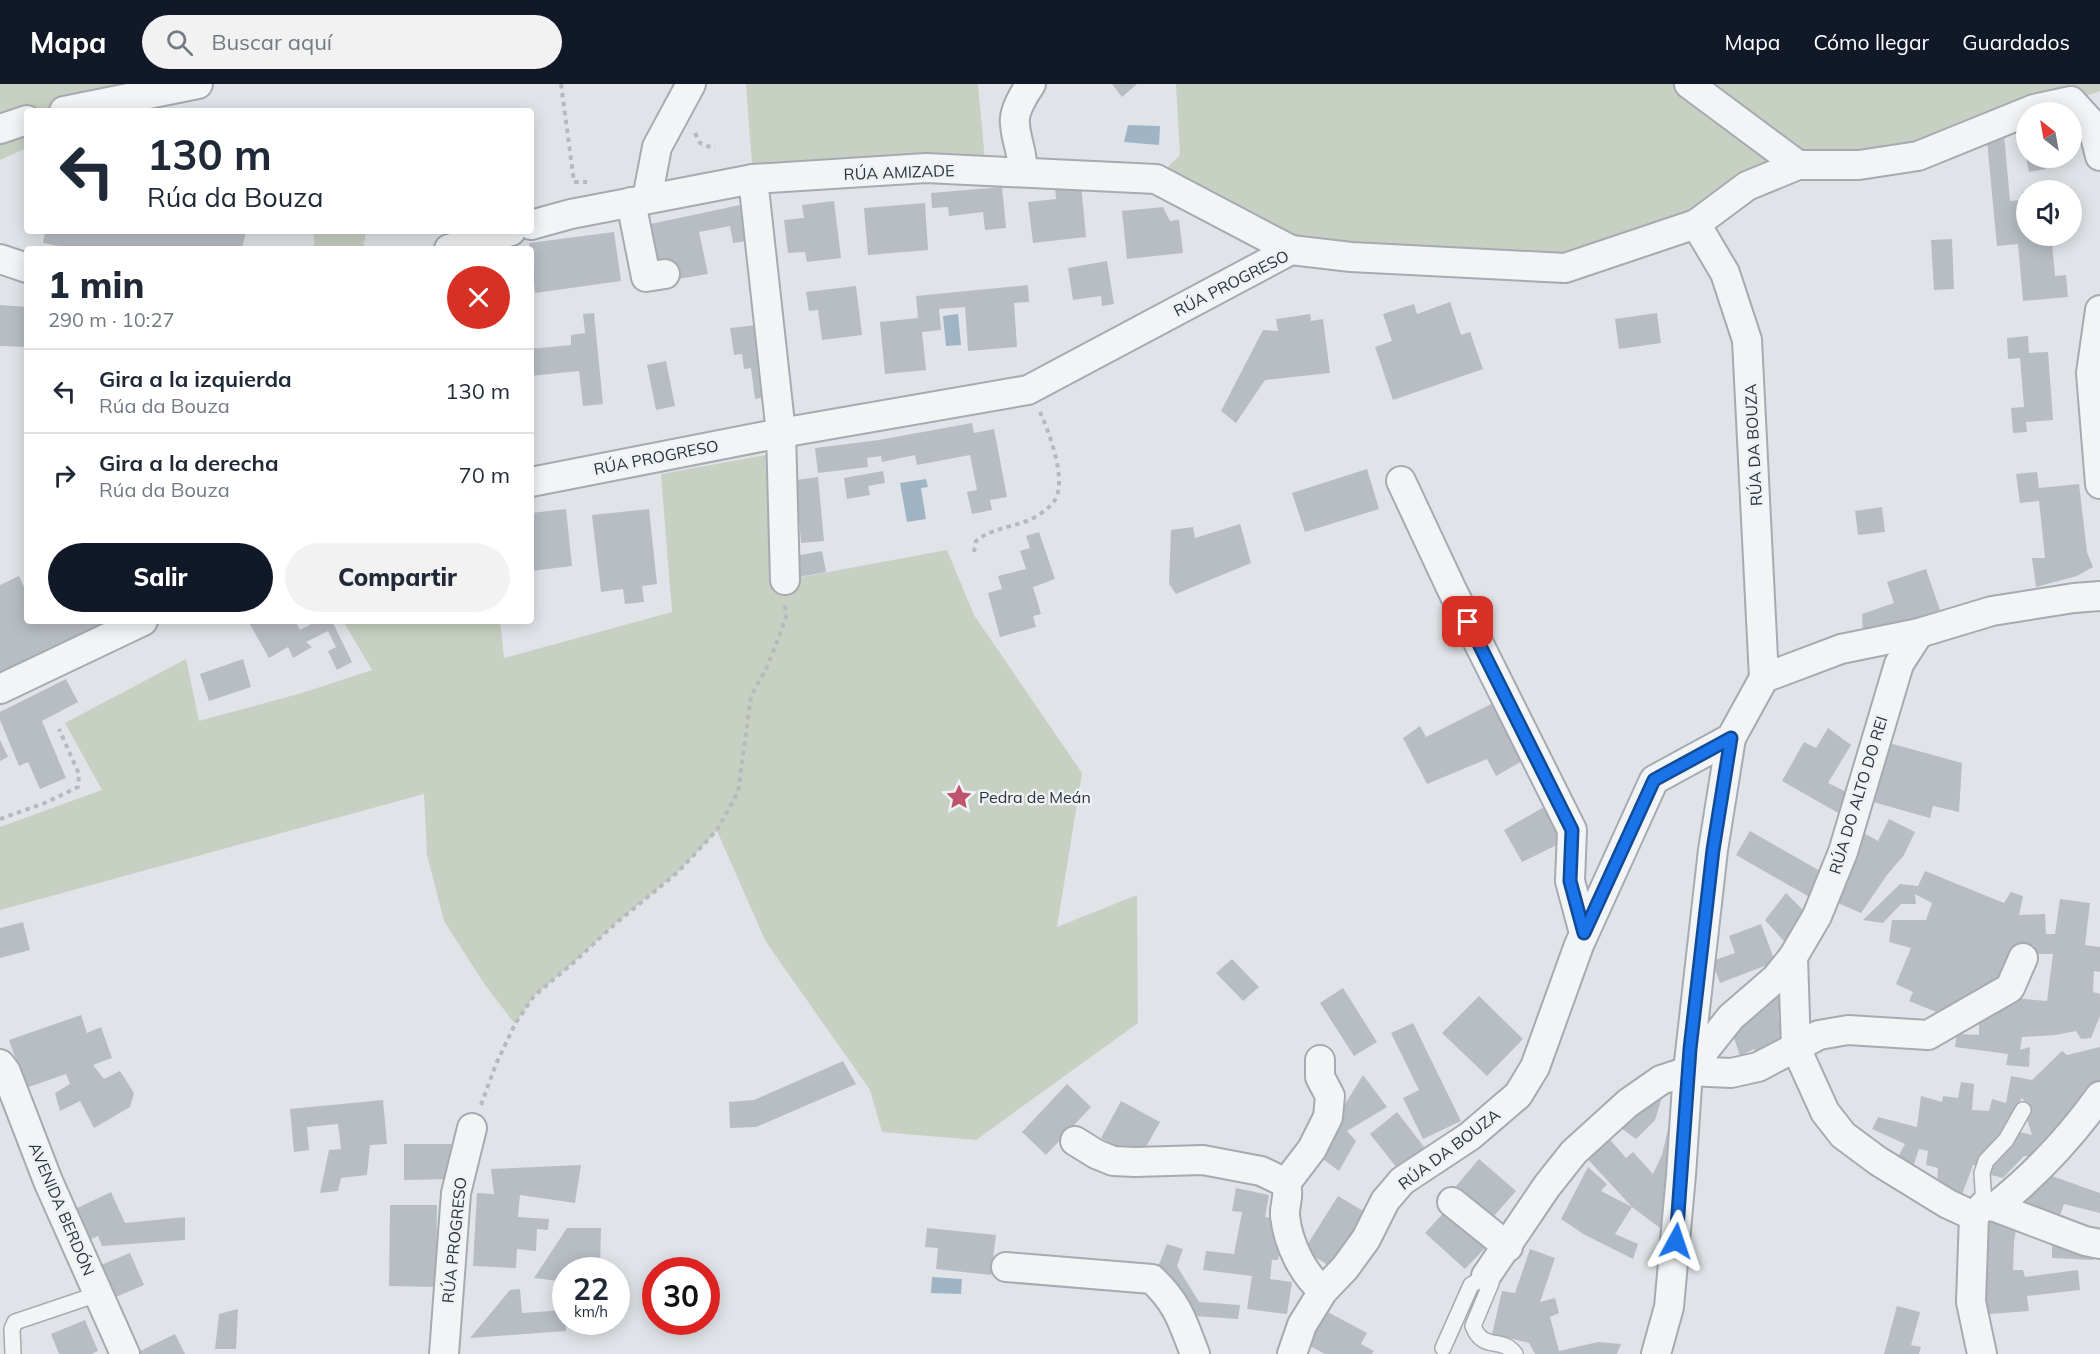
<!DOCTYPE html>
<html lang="es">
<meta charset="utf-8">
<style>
body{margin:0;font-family:Mulish,sans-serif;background:#f2f2f3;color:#1f2937;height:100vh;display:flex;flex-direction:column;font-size:22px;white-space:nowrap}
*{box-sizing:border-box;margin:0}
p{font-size:20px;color:#747a83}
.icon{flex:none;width:33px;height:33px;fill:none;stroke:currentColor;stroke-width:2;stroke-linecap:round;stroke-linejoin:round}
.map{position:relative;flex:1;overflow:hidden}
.drawer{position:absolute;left:24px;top:162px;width:510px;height:378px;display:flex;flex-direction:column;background:#fff;border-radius:6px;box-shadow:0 3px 15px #0003}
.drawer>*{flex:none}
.hud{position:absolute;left:24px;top:24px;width:510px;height:126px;border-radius:6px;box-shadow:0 3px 15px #0003;background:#fff;color:#1f2937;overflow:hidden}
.needle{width:39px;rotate:329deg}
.buttons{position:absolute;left:2016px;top:18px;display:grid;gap:12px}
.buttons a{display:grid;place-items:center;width:66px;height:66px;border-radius:50%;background:#fff;box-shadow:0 3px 15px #0003;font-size:30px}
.speed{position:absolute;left:552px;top:1173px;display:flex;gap:12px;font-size:30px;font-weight:700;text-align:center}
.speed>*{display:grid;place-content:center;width:78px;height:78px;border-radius:50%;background:#fff;box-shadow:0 3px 15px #0003;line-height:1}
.speed small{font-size:15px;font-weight:400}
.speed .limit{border:9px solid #d22;background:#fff;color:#111}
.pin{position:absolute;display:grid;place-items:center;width:51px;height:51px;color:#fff;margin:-26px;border-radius:12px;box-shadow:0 3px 9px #0006}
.me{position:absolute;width:66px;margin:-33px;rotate:5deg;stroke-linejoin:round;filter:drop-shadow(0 0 4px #0008)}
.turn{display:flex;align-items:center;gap:21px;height:126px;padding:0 24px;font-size:27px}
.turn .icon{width:78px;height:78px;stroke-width:2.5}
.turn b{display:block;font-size:42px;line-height:51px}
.round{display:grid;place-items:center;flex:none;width:63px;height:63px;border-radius:32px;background:#f2f2f3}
.head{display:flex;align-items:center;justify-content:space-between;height:102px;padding:0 24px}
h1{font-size:36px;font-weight:800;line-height:45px}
.button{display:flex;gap:12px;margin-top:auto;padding:12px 24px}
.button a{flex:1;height:69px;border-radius:36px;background:#111827;color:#fff;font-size:24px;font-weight:800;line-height:69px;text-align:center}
.button a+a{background:#f2f2f3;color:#1f2937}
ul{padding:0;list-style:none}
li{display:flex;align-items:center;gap:18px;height:84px;padding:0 24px;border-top:2px solid #e0e1e3}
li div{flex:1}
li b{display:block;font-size:22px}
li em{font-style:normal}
header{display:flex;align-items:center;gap:36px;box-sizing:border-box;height:84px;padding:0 30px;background:#111827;color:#fff}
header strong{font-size:28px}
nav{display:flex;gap:33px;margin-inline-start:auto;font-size:21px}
.search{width:420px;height:54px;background:#f2f2f3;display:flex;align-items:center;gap:15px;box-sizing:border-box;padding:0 21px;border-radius:33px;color:#747a83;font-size:22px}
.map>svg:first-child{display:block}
</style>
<header>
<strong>Mapa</strong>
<div class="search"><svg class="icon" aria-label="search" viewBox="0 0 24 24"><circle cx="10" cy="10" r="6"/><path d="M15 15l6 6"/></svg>Buscar aquí</div>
<nav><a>Mapa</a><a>Cómo llegar</a><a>Guardados</a></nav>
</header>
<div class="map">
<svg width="2100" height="1270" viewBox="0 0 2100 1270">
<rect width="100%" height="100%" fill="#e0e4e8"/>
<g fill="#c7d0c2">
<polygon points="0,0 161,0 104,27 27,27 27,64 0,76"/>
<polygon points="746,0 978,0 986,87 753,95"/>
<polygon points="1176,0 2100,0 2100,7 1978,49 1798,81 1565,184 1291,166 1156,95 1180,71"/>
<polygon points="313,147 366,147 366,148 363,165 315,165"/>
<polygon points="771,370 785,496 947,466 974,531 1082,689 1057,843 1137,811 1138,939 976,1056 882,1048 870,1006 766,858 717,747 678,788 615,840 573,879 534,912 515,940 485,901 444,837 427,771 424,710 0,826 0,743 102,706 65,639 186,575 199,637 302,609 372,586 343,537 500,537 504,574 672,528 661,390"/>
</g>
<g fill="#9fb4c4">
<polygon points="1128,41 1160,42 1159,61 1124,58"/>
<polygon points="958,230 961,261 946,262 943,232"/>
<polygon points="926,395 928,403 921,404 926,435 907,438 900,399"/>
<polygon points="932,1193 962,1195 961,1210 931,1209"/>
</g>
<g fill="#b8bdc4">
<polygon points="1112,0 1137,0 1122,13"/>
<polygon points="2004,50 2010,117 2023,116 2022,108 2026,107 2026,152 2037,152 2038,161 2052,159 2055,192 2066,191 2068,213 2023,217 2018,160 1997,162 1987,57"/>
<polygon points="2026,74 2044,74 2046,85 2029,88"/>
<polygon points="1081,100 1086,153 1033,159 1028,118 1056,115 1055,103"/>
<polygon points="1002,103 1006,144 985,146 983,128 949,132 948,123 932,124 931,109"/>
<polygon points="834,117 841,174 807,178 805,168 788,169 784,136 804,134 802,121"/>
<polygon points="925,119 928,166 868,171 864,124"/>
<polygon points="740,121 746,140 748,157 733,159 730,142 699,148 708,190 666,197 655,183 646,141"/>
<polygon points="1163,123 1170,137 1179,136 1183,169 1127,175 1122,127"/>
<polygon points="45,147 246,147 242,165 75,165 43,159"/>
<polygon points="614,148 621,197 535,209 531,165 529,165 529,159"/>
<polygon points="1952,155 1954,205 1934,206 1931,156"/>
<polygon points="1107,177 1114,220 1102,222 1101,212 1073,216 1068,184"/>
<polygon points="1028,201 1029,218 1014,219 1017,263 968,267 965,223 939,225 941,246 922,248 926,286 885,290 880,238 918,234 916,212"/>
<polygon points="856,202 862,251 822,256 818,226 809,227 806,208"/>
<polygon points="1450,218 1461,251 1470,248 1483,285 1393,316 1375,263 1392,257 1383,230 1414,220 1417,230"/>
<polygon points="0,221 27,223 27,263 0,262"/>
<polygon points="594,229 603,320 583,322 579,287 531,292 531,265 571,261 571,251 585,249 583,230"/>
<polygon points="1657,229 1661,259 1619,265 1615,235"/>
<polygon points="1310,230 1311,237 1323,235 1330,289 1265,296 1236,339 1221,327 1263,246 1278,247 1276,235"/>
<polygon points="757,241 766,313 755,315 751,284 744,285 742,270 734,271 730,244"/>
<polygon points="2028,252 2029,269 2048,268 2053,336 2026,338 2027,348 2013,349 2011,324 2024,323 2020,274 2008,275 2007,254"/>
<polygon points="666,277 675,322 656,326 647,281"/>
<polygon points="972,339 974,349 994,345 1007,413 990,416 992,426 972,430 967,408 977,406 970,371 917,381 915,371 882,378 881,372 867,374 868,383 818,389 815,364 879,356"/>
<polygon points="1367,385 1379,425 1305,448 1292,409"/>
<polygon points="883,387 885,399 868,402 870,411 847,415 844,394"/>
<polygon points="2037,388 2039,404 2079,400 2087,468 2093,483 2077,492 2036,503 2032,474 2045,474 2039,417 2020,419 2016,390"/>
<polygon points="818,393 824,457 801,459 796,396"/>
<polygon points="1882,423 1885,448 1858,451 1855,427"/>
<polygon points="566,425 572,482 531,487 531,429"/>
<polygon points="649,425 657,500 642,502 644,518 625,520 623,505 601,508 592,431"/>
<polygon points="1240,440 1251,479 1176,510 1169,500 1171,446 1193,443 1195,454"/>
<polygon points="1039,448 1055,495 1033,503 1041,530 1033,532 1036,543 1000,553 988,509 1002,505 998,492 1026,485 1020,467 1030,464 1026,452"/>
<polygon points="822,467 826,488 799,493 795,472"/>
<polygon points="1926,485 1940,526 1863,553 1862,530 1894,519 1887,498"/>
<polygon points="19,492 27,510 27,537 107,537 108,539 0,591 0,501"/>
<polygon points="248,537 295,537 300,546 317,537 332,537 352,578 337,586 328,567 336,563 328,547 306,558 312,563 293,574 288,563 269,574"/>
<polygon points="243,575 251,603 209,617 200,590"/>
<polygon points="66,595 78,618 42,637 66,694 40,705 28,678 19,682 0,636 0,628"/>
<polygon points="1501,615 1531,672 1496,692 1487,675 1427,700 1403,654 1420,642 1426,653"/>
<polygon points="1828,644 1851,661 1828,699 1849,709 1840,730 1782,697 1804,658 1816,664"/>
<polygon points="0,656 8,673 0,677"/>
<polygon points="1889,659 1962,679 1959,728 1933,722 1930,734 1873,718"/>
<polygon points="1551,719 1563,758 1522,778 1504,746"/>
<polygon points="1889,735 1915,748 1904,771 1887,791 1861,829 1831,816 1862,748 1878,757"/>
<polygon points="1750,747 1827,791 1813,815 1736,771"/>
<polygon points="1925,787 2004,819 2011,808 2023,812 2019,831 2045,830 2046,850 2055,850 2060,815 2090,819 2085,861 2100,863 2100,888 2094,887 2093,908 2100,910 2100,932 2091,954 2081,955 2076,947 2056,951 2022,953 2020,966 2030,963 2029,983 2006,981 2008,970 1955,963 1957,950 1979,951 1979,934 1997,920 2012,921 2013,914 2047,917 2053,870 2034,870 2034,861 2020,861 2000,903 1944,931 1909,917 1913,908 1896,900 1911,864 1889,858 1892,836 1926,836 1932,819 1915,810 1916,820 1901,820 1883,839 1863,836 1900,800 1918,802"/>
<polygon points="1786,809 1810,833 1790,864 1765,836"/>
<polygon points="23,838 30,866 0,874 0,844"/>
<polygon points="1761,840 1775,878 1720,899 1712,877 1735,869 1729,852"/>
<polygon points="1232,875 1259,903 1243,917 1216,889"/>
<polygon points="1779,901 1789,923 1778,931 1790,954 1760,975 1754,965 1740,972 1731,945"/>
<polygon points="1343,904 1377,958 1354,972 1320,919"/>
<polygon points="1479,912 1523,955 1487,992 1442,949"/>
<polygon points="81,931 87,949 101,943 112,974 93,981 104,995 120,987 134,1009 130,1023 94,1044 80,1017 60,1027 55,1009 70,1000 66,990 26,1004 9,956"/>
<polygon points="1413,939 1461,1037 1423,1055 1403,1014 1419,1006 1391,949"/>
<polygon points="2100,963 2100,997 2036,1073 2024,1072 2003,1094 1991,1091 1991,1080 2016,1047 2032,1051 2026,1032 2031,1027 2022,1014 2017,1022 2019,1029 1979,1081 1973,1081 1960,1116 1937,1104 1938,1084 1926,1081 1928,1067 1919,1065 1912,1086 1897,1075 1905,1060 1872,1045 1878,1033 1917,1043 1921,1012 1942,1018 1943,1012 1958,1014 1961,998 1974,1000 1972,1026 1989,1027 1992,1015 2006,1019 2011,992 2032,996 2062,967 2067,971"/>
<polygon points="843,977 856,1000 756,1043 730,1044 729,1018 754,1016"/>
<polygon points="1363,991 1387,1023 1347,1047 1356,1057 1339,1087 1315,1069"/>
<polygon points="1067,1000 1091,1023 1046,1071 1022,1048"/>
<polygon points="1663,1010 1655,1036 1636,1055 1617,1041"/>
<polygon points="383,1016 387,1060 370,1061 367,1091 341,1094 338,1107 320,1109 329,1066 341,1065 338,1040 307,1043 309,1066 294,1068 290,1025"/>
<polygon points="1121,1017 1160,1038 1139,1075 1101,1054"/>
<polygon points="1397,1028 1428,1068 1401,1089 1370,1050"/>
<polygon points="1668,1045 1677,1045 1667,1122 1660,1144 1632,1123 1584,1071 1605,1050 1626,1074 1633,1068 1653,1090 1662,1071"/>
<polygon points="404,1060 454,1060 453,1095 404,1096"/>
<polygon points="1479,1075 1516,1107 1492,1134 1456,1102"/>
<polygon points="581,1081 575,1119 520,1111 518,1133 549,1135 548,1146 537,1145 536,1167 517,1165 516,1184 473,1182 477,1109 494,1110 491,1085"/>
<polygon points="1588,1083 1607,1100 1601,1107 1632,1123 1615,1150 1638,1160 1633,1175 1585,1151 1561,1135"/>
<polygon points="2049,1091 2100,1109 2100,1129 2064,1120 2059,1134 2020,1118"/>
<polygon points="1236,1104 1269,1111 1265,1133 1280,1135 1283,1148 1278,1176 1272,1176 1270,1195 1292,1198 1287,1230 1247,1225 1252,1192 1203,1186 1206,1167 1234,1170 1242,1128 1232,1127"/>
<polygon points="111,1108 125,1139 185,1133 185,1156 102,1162 98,1152 87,1157 73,1126"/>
<polygon points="1338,1112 1365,1128 1331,1183 1304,1166"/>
<polygon points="390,1121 437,1121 436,1203 389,1202"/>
<polygon points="1447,1125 1488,1161 1465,1185 1425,1149"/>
<polygon points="1988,1130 2017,1139 2014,1158 2013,1186 2023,1186 2025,1193 2078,1186 2080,1206 2027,1212 2029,1227 1989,1230 1982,1195"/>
<polygon points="567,1144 601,1144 600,1181 574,1181 572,1186 566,1186 566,1198 534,1194"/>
<polygon points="927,1144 996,1151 991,1191 936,1185 938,1164 925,1163"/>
<polygon points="2052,1153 2094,1166 2093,1176 2052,1174"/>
<polygon points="1167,1160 1183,1165 1177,1182 1199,1218 1240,1221 1238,1235 1194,1232 1156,1188"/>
<polygon points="1530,1165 1555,1174 1540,1218 1555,1214 1559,1229 1550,1233 1559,1267 1598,1258 1621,1260 1617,1270 1535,1270 1529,1259 1492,1250 1502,1207 1515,1209"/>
<polygon points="130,1169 144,1201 109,1216 96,1183"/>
<polygon points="520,1205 522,1229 565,1226 566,1247 470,1254 510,1206"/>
<polygon points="1897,1222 1920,1228 1911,1261 1921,1263 1919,1270 1884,1270"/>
<polygon points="238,1225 236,1265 215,1265 219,1230"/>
<polygon points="1324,1226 1367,1249 1361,1260 1374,1267 1372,1270 1325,1270 1306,1260"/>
<polygon points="85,1236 98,1267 91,1270 59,1270 51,1250"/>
<polygon points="175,1250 185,1270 134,1270"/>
</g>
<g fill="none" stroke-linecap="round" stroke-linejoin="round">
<g stroke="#a6abb1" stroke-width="18">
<g id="lane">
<polyline points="1984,1121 1982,1089 1986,1077 2006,1056 2023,1026"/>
<path d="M 1443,1264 L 1471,1201 L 1486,1192 L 1491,1199 L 1473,1242 C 1483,1268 1502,1252 1515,1270"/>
<polyline points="13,1270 12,1245 15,1238 98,1210"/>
</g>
</g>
<g stroke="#a6abb1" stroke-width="32">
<g id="street">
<polyline points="1689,0 1798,81"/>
<polyline points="64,27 198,0"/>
<polyline points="0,45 27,36"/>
<path d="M 1022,88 C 1024,70 1016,58 1015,40 C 1013,28 1024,10 1031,0"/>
<polyline points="753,95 781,349 785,496"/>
<polyline points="647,115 657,63 691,0"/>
<polyline points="631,118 646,193 665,190"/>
<polyline points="1696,140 1725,189 1747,256 1764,594"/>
<polyline points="531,141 571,130 753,95 926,84 1156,95 1291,166"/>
<polyline points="449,165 511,147"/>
<polyline points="0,175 27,184"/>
<polyline points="2100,226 2091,289 2100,400"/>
<polyline points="1401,397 1452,506 1572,746 1570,797 1584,849"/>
<polyline points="531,398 781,349 1028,306 1291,166 1351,173 1565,184 1696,140 1747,102 1798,81 1859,81 1918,72 2034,25 2071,17 2092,40 2100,72"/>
<polyline points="1919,549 1899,580 1843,768 1817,832 1793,873 1796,964 1825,1028 1843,1051 1878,1077 1948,1120 1974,1132"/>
<polyline points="0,605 143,537"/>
<polyline points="0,980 6,988 48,1097 125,1270"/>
<polyline points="1688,987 1731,933 1776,894 1793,873"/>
<path d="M 1075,1057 L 1096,1070 L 1113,1077 L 1135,1078 L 1203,1076 L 1261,1087 L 1286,1099 C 1290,1113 1284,1120 1285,1132 C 1288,1159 1302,1189 1323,1207"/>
<polyline points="1286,1099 1312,1065 1328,1033 1330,1012 1320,993 1320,976"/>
<polyline points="1452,1118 1508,1163"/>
<polyline points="1995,1123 2085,1157 2100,1160"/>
<path d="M 1974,1132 L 1984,1121 L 1995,1123 C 2035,1091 2070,1054 2100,1012"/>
<polyline points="1974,1132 1971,1218 1982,1270"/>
<path d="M 1006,1183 L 1152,1195 C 1179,1221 1182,1237 1195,1270"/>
<polyline points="1486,1192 1547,1102 1574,1068 1628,1019 1661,996 1688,987 1731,989 1758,983 1819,951 1848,946 1928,951 2010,904 2023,874"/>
<polyline points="444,1270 456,1109 472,1044"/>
<polyline points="1292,1270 1302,1241 1323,1207 1345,1184 1366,1155 1385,1117 1402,1097 1470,1052 1518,1011 1535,983 1579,861 1654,696 1731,654 1764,594 1841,565 1919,549 1992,527 2074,514 2100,512"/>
<polyline points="1656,1270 1669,1223 1681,1091 1688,987 1713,766 1731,654"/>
</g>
</g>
<g stroke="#b6babe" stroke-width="4" stroke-dasharray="4.5 4.5" stroke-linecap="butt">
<polyline points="561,0 574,98 587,98"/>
<polyline points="695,49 700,59 715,65"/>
<path d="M 974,468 L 976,457 C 993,444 1008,444 1027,437 C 1037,433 1052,423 1056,414 C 1066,393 1049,348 1040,328"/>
<polyline points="0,735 45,719 78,703 79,690 59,645"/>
<polyline points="481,1021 496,980 515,940 534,912 573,879 615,840 678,788 717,746 738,708 751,612 767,583 779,553 786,533 785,521"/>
</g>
<use href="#lane" stroke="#f2f4f6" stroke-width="15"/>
<use href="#street" stroke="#f2f4f6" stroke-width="28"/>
</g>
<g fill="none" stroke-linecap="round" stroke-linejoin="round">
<g stroke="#114b97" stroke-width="15">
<polyline id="route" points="1468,538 1572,746 1570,797 1584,849 1654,696 1731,654 1713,766 1690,965 1676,1157"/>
</g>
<use href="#route" stroke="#1a73e8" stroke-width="10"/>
</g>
<defs>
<g id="sight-bare" transform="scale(2.07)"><path d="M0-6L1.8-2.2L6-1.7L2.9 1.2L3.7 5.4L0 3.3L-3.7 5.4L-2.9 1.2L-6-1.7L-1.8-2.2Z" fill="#bf526d" stroke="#eff2f5" stroke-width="2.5" paint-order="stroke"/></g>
</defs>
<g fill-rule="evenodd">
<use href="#sight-bare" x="959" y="713"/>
</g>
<g text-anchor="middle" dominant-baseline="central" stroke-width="5" stroke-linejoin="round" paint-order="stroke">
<g font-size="16" fill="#2b333d" stroke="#eff2f5">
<text transform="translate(899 88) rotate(-2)">RÚA AMIZADE</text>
<text transform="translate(1231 199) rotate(-27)">RÚA PROGRESO</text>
<text transform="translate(1753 361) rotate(-93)">RÚA DA BOUZA</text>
<text transform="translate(656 373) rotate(-11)">RÚA PROGRESO</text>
<text transform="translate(1858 711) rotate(-73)">RÚA DO ALTO DO REI</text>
<text transform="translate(1449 1065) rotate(-37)">RÚA DA BOUZA</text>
<text transform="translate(62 1125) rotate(67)">AVENIDA BERDÓN</text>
<text transform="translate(454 1156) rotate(-84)">RÚA PROGRESO</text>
</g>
<g font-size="16" fill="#2b333d" stroke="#eff2f5" text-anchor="start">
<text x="979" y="713">Pedra de Meán</text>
</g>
</g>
</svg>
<div class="buttons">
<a><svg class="needle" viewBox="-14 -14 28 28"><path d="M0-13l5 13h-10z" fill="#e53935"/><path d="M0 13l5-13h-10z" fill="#747a83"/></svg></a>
<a><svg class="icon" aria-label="sound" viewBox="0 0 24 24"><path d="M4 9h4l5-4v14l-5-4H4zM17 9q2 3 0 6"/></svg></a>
</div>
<div class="speed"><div>22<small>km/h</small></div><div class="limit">30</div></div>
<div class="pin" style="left:1468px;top:538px;background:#d93025"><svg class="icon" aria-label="arrive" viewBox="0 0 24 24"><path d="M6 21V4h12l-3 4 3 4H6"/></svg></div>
<svg class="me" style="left:1676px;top:1157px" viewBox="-20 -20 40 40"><path d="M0-17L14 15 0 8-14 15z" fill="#1a73e8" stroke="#fff" stroke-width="4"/></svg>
<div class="hud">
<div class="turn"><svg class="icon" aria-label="left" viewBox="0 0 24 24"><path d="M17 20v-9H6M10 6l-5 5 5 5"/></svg><div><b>130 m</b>Rúa da Bouza</div></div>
</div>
<section class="drawer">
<div class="head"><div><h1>1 min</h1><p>290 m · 10:27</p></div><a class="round" style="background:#d93025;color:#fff"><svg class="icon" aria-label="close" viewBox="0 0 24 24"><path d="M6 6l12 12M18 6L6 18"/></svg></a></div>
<ul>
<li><svg class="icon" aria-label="left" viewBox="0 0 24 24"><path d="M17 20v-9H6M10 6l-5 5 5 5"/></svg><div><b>Gira a la izquierda</b><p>Rúa da Bouza</p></div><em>130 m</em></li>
<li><svg class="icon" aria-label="right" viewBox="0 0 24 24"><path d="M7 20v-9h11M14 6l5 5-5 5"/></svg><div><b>Gira a la derecha</b><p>Rúa da Bouza</p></div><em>70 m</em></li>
</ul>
<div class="button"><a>Salir</a><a>Compartir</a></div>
</section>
</div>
